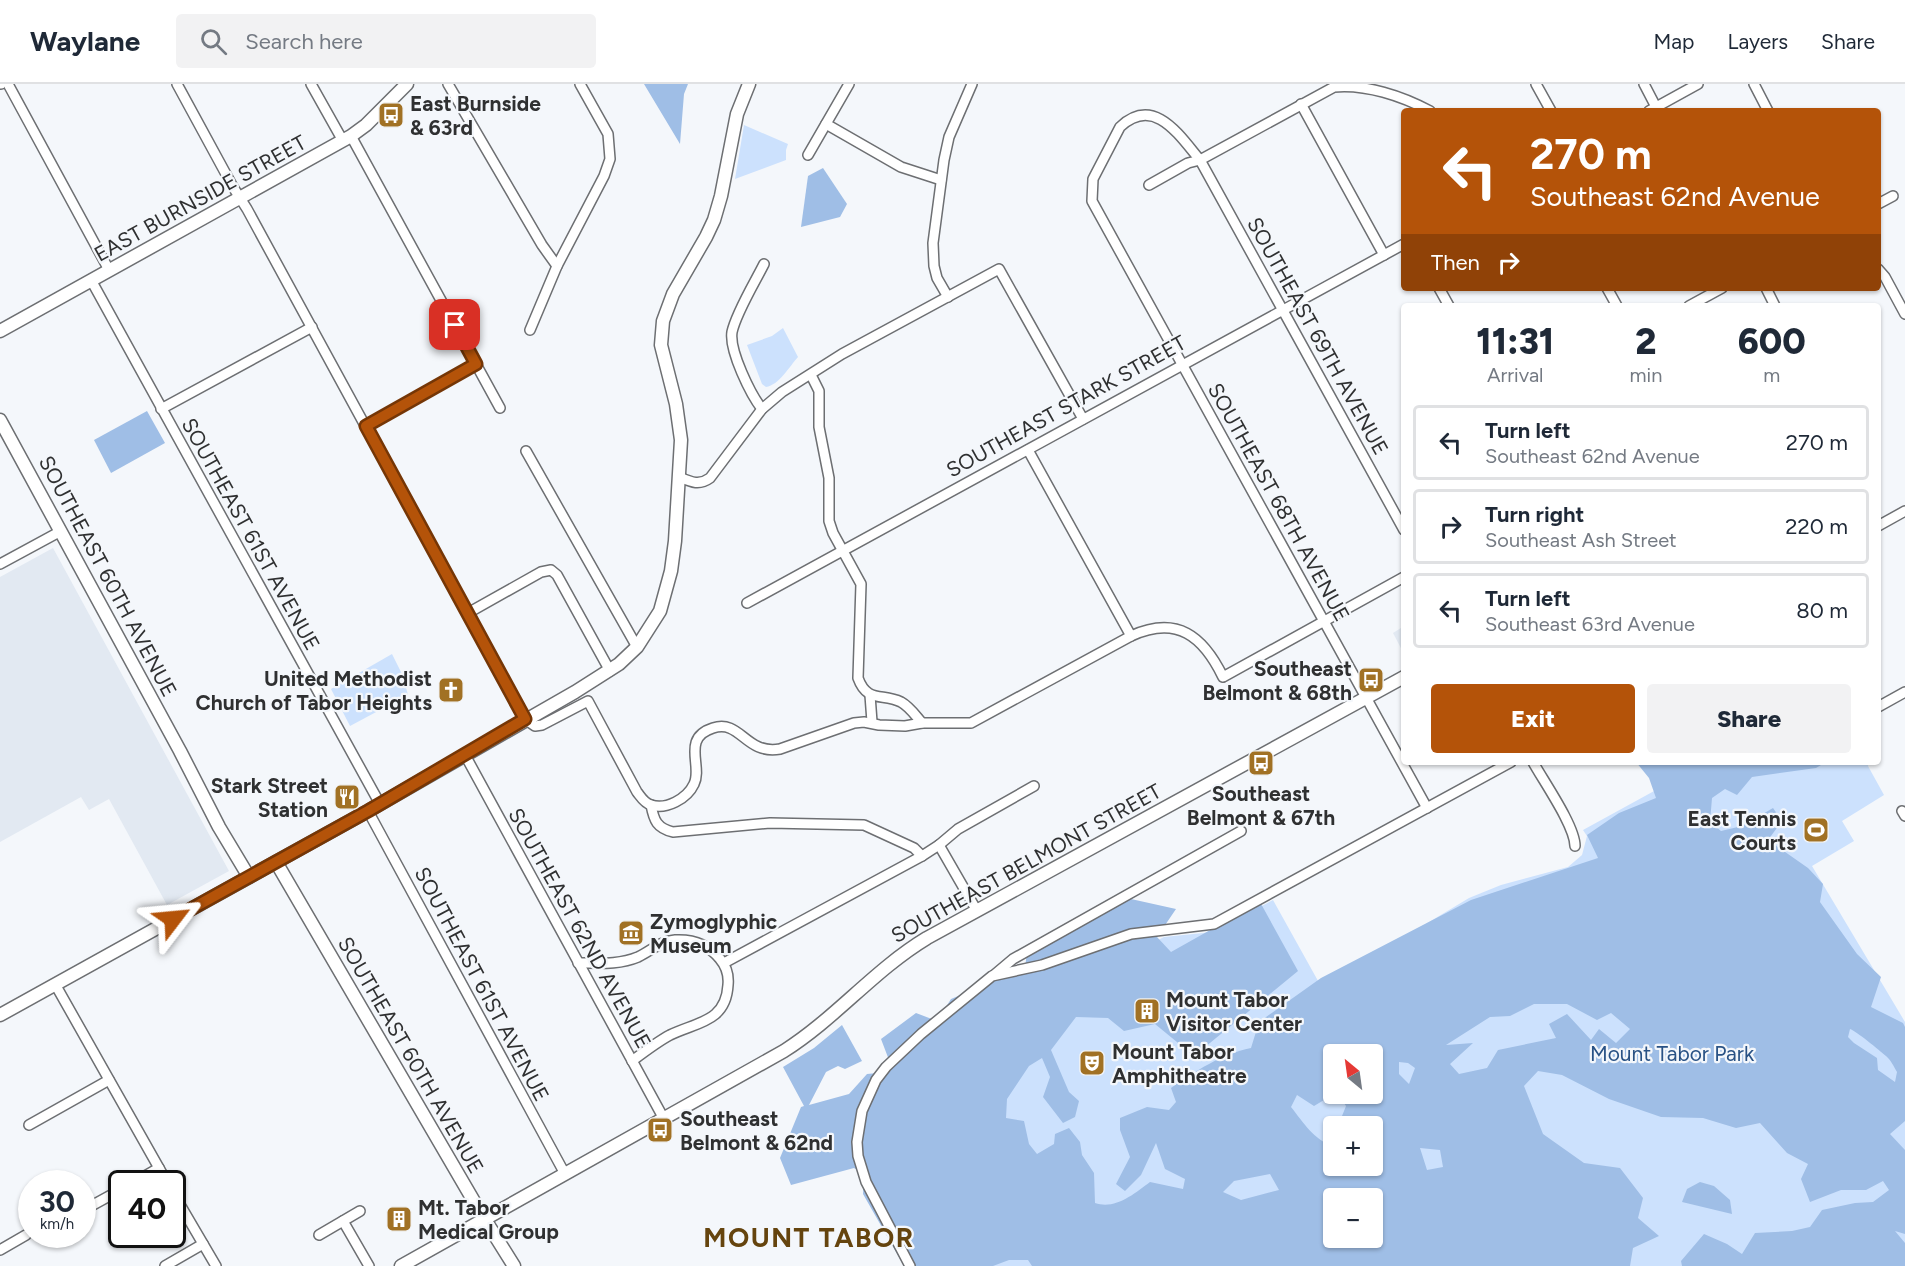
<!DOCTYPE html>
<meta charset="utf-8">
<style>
body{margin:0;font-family:Figtree,sans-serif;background:#f2f2f3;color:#1f2937;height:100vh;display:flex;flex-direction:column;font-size:22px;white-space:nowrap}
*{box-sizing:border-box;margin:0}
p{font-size:20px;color:#747a83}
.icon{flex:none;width:33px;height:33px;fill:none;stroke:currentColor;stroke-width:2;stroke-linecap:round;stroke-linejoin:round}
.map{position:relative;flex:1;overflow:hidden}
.drawer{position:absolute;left:1401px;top:219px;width:480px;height:462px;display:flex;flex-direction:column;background:#fff;border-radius:6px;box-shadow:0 2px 4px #0004}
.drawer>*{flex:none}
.guide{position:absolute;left:1401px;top:24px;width:480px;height:183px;border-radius:6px;box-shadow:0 2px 4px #0004;background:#b45309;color:#fff;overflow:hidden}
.needle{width:39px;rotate:331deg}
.controls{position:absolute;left:1323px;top:960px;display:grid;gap:12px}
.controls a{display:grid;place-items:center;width:60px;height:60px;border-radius:6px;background:#fff;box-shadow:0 2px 4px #0004;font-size:30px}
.speed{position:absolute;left:18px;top:1086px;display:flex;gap:12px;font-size:30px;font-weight:700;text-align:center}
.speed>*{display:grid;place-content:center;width:78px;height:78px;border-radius:50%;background:#fff;box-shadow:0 2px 4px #0004;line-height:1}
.speed small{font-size:15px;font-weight:400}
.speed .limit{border:3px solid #111;border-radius:9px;background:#fff;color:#111}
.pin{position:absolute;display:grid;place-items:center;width:51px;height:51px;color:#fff;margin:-26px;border-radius:12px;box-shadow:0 3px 9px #0006}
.me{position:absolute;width:66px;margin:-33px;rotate:61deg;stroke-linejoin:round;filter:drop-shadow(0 0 4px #0008)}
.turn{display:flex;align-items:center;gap:21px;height:126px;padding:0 30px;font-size:27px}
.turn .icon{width:78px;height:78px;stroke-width:2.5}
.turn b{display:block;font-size:42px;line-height:51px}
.then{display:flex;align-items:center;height:57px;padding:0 30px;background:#0003;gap:12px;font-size:22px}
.eta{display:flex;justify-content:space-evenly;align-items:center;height:102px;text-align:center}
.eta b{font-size:36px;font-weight:800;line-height:42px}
.cta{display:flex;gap:12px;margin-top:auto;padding:12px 30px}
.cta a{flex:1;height:69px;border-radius:6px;background:#b45309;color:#fff;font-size:24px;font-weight:800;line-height:69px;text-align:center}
.cta a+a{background:#f2f2f3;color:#1f2937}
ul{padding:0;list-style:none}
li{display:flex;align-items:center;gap:18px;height:75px;margin:0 12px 9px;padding:0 18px;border:3px solid #e0e1e3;border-radius:6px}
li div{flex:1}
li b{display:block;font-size:22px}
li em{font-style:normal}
header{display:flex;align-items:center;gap:36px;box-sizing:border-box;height:84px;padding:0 30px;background:#fff;border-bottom:2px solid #e0e1e3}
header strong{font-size:28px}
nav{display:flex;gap:33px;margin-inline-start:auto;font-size:21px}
.search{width:420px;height:54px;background:#f2f2f3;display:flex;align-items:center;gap:15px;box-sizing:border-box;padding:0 21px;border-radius:6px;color:#747a83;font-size:22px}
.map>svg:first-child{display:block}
</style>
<header>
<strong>Waylane</strong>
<div class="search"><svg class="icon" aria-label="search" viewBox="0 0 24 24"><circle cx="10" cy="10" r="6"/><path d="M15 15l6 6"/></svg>Search here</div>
<nav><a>Map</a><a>Layers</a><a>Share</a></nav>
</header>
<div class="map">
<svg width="1905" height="1182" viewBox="0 0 1905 1182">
<rect width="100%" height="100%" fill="#f4f7fb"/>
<g fill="#e2e9f2">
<polygon points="53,464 229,787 167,821 109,715 89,726 81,713 0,758 0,493"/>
<polygon points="1404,542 1404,570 1393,549"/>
</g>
<g fill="#cce1fd" fill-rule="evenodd">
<polygon points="744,41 788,60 786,66 786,76 735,95"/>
<path d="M 783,244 L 798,273 C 789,283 779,301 766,303 L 762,300 L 747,261 L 772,252 Z"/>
<polygon points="392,570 403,592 408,611 350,642 331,605"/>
<path d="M 1707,678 L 1869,678 L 1868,682 L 1884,711 L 1842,737 L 1854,757 L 1812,782 L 1905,938 L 1905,1182 L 926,1182 L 870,1042 L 1152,859 L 1164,853 L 1213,848 L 1273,816 L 1357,967 L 1331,897 L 1469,814 L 1501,801 L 1568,783 L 1582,771 L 1587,752 L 1583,746 ZM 1334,970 L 1372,970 L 1372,1010 L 1334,1010 ZM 1334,1042 L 1372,1042 L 1372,1082 L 1334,1082 ZM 1334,1114 L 1372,1114 L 1372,1154 L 1334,1154 Z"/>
</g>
<g fill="#9fbee6" fill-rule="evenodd">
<polygon points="644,0 688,0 684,10 680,60"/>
<polygon points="823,84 847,120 840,133 801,143 808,92"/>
<polygon points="147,327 165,359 111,389 94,356"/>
<path d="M 1636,678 L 1826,678 L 1816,684 L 1752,693 L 1737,711 L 1725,705 L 1712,714 L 1710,738 L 1721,747 L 1742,742 L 1773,724 L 1782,737 L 1768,756 L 1808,784 L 1823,800 L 1820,818 L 1857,870 L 1881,893 L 1871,923 L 1903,939 L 1905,943 L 1905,1037 L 1890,1050 L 1905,1066 L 1905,1150 L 1895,1147 L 1905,1159 L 1905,1182 L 1682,1182 L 1681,1177 L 1704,1150 L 1727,1160 L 1742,1170 L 1755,1149 L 1792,1147 L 1810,1143 L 1822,1126 L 1855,1119 L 1873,1118 L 1889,1106 L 1883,1097 L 1866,1106 L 1841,1106 L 1810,1118 L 1801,1095 L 1808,1080 L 1787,1069 L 1760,1039 L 1736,1044 L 1703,1034 L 1661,1033 L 1609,1015 L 1562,991 L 1538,987 L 1524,1002 L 1543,1050 L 1584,1079 L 1620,1084 L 1643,1114 L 1638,1134 L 1659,1152 L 1633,1164 L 1630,1182 L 1032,1182 L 1028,1176 L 1009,1176 L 993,1182 L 904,1182 L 863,1110 L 864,1090 L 854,1084 L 791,1101 L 780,1074 L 801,1023 L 804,1022 L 783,983 L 814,964 L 842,941 L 862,977 L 845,985 L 838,982 L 826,988 L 809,1021 L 849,1010 L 867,990 L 888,988 L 889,976 L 881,955 L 916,929 L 937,937 L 951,915 L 1025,884 L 1028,860 L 1131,815 L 1176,825 L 1157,853 L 1171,868 L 1260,818 L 1298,887 L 1194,972 L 1155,940 L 1124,947 L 1108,934 L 1076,933 L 1051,966 L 1069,1008 L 1079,1017 L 1075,1033 L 1063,1039 L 1043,1013 L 1050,993 L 1042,974 L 1029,982 L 1007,1015 L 1006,1034 L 1024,1037 L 1029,1060 L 1037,1070 L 1054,1060 L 1055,1050 L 1069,1044 L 1080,1058 L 1082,1071 L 1094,1089 L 1095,1119 C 1115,1126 1134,1110 1150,1098 L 1183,1105 L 1185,1095 L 1165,1085 L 1156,1059 L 1141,1091 L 1125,1107 L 1116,1100 L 1130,1073 L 1120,1046 L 1120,1034 L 1147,1023 L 1169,1026 L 1176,1018 L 1171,1004 C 1196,987 1221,970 1251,964 L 1259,938 L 1321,894 L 1471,816 L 1598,774 L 1587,751 L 1619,729 L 1656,714 L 1649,694 ZM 1534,920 L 1567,920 L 1597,936 L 1611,929 L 1630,945 L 1616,959 L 1599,945 L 1591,956 L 1567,930 L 1549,940 L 1556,954 L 1498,966 L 1487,984 L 1459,990 L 1450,980 L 1473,959 L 1446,961 L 1490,933 L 1510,932 ZM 1850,945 C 1856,947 1879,966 1886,972 C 1891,976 1894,983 1897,988 L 1895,998 L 1878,986 L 1877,974 L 1854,959 L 1848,953 ZM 1334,970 L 1372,970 L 1372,1010 L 1338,1010 L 1346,1022 L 1342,1032 L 1355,1042 L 1372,1042 L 1373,1057 L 1378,1062 L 1373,1063 L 1372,1082 L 1334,1082 L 1333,1062 C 1314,1056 1303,1038 1291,1023 L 1297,1011 L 1314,1022 L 1334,1010 ZM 1399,978 L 1408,979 L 1415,984 L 1409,1000 L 1399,990 ZM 1420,1064 L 1440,1066 L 1443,1083 L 1427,1086 ZM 1270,1090 L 1279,1106 L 1241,1116 L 1223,1108 L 1234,1097 ZM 1334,1114 L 1372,1114 L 1372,1154 L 1334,1154 Z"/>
<polygon points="1700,1098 1714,1102 1730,1116 1732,1130 1682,1118 1687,1105"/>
</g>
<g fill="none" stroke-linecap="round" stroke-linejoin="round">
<g stroke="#6d6f72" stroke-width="12">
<g id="street">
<polyline points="0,0 1,0"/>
<polyline points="8,0 109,186"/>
<path d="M 177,0 L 233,103 L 247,125 L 525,635 L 535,642 L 542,641 L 588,617 L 637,708 C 641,713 644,719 651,721 C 666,726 687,715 694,700 C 703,682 681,654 713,644 C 741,635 745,671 780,665 L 854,639 L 864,638 L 879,641 L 905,642 L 922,639 L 971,639 L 1131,552 C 1177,531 1203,552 1223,593 L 1404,493"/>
<polyline points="311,0 343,57"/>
<polyline points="448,0 542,161 557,182"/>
<polyline points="1536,0 1551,27"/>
<polyline points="1644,0 1656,23"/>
<polyline points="1754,0 1768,27"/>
<polyline points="1301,20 1384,171"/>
<polyline points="1649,27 1698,0"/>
<polyline points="826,40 901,83 941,96"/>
<polyline points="351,52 500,324"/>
<polyline points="808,71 849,0"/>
<path d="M 1149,101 L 1188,79 L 1200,76 L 1334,3 C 1366,0 1402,12 1430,27"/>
<polyline points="1878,120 1893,112"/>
<polyline points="1878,185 1885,193 1905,230"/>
<polyline points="91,196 380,720"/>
<polyline points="1439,204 1449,222"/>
<polyline points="1607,204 1617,222"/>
<polyline points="1766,204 1775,222"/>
<polyline points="948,213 937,194 934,182 933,159 944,76 949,53 972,0"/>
<polyline points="1689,222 1722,204"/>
<polyline points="530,246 557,182 604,92 610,75 608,50 580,0"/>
<path d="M 811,291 L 819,307 L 819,343 L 829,394 L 829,437 L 833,449 L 861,500 L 858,594 C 867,619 882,609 901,618 C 910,623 915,631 922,639"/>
<polyline points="161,325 312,243"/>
<path d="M 762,325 C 751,311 729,267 732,248 C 736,229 755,198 764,180"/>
<polyline points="366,342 476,280"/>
<polyline points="1028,366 1131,552"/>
<polyline points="526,367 637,563"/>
<path d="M 679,393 C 691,398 699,402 710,394 L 762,325 L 782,308 L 842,270 L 999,185 L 1083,335"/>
<polyline points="1878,442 1905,427"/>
<path d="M 1404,446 L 1200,76 C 1179,51 1154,11 1120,43 L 1093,95 L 1092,117 L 1427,724"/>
<polyline points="0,480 61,447"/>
<polyline points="747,519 1404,160"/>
<polyline points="468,529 541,488 551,486 557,491 610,587"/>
<polyline points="870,611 872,638"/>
<polyline points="1878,623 1905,608"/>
<polyline points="465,671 664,1035"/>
<path d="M 1533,678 C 1544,698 1575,742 1575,762"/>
<path d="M 651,721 C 654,737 657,744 673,748 L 770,739 L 864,741 L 914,764 L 922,772"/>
<polyline points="368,727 565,1090"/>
<polyline points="1902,727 1905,732"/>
<polyline points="939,761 977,827"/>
<path d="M 578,879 C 598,879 619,881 638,873 C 651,867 660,857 675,856 C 693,855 709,861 720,875 C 726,882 729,891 728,901 C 726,938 697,938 670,951 C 657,958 644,968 632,977"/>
<polyline points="724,879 922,772 939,761 958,745 1034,702"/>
<polyline points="994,891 1013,875 1241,747"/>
<polyline points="55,900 168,1100"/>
<polyline points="29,1041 109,996"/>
<polyline points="131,1100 159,1084"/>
<polyline points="172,1107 216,1182"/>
<polyline points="82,1127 122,1105"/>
<polyline points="343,1137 369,1182"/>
<polyline points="319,1151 360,1127"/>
<polyline points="0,1166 26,1151"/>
<polyline points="165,1182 203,1160"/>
<polyline points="910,1182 866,1098 858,1072 857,1058 862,1027 876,996 886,983 921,950 992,892 1042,881 1131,850 1214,840 1511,678"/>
</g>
</g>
<g stroke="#6d6f72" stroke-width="15">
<g id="secondary">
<polyline points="0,247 351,52 366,41 407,0"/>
<polyline points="0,336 180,667 219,743 249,793"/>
<polyline points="276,778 479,1126 514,1182"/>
<polyline points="0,931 368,727 575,608 619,580 637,563 660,527 671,487 675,457 681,356 676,320 661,261 663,237 673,210 706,153 714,136 721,112 737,30 749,0"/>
<path d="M 401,1182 L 784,967 C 836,934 874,886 927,854 L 1404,593"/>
</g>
</g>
<use href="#street" stroke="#fff" stroke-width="9"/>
<use href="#secondary" stroke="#fff" stroke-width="12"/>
</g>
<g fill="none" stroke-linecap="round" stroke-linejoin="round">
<g stroke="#753606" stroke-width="15">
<polyline id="route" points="173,835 368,727 525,635 366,342 476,280 455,241"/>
</g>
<use href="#route" stroke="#b45309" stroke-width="10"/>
</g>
<defs>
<g id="bus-square" transform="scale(1.35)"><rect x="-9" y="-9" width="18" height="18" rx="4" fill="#a17124" stroke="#f4f7fb"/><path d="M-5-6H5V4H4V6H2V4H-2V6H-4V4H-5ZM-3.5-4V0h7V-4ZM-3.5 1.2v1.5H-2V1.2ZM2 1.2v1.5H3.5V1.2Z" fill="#fff"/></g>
<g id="church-square" transform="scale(1.35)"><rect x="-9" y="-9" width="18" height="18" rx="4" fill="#a17124" stroke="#f4f7fb"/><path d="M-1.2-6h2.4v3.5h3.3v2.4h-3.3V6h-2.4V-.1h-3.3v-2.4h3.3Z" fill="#fff"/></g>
<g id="restaurant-square" transform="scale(1.35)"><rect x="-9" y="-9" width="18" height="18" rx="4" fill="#a17124" stroke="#f4f7fb"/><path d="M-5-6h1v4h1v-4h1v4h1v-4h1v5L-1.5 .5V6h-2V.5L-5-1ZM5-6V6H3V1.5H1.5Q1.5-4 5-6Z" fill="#fff"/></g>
<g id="stadium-square" transform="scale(1.35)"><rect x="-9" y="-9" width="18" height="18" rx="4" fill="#a17124" stroke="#f4f7fb"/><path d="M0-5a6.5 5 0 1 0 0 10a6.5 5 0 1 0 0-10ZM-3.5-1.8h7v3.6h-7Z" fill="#fff"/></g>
<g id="museum-square" transform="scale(1.35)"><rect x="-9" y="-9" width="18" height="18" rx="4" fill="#a17124" stroke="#f4f7fb"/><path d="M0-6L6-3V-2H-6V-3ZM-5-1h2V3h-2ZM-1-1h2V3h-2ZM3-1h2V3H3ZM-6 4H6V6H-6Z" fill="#fff"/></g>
<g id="building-square" transform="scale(1.35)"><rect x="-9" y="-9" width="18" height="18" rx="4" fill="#a17124" stroke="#f4f7fb"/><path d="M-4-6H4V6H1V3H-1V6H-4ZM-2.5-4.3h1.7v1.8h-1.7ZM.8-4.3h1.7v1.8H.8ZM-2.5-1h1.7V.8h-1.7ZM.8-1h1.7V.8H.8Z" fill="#fff"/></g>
<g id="theatre-square" transform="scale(1.35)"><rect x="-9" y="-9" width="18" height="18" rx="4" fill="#a17124" stroke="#f4f7fb"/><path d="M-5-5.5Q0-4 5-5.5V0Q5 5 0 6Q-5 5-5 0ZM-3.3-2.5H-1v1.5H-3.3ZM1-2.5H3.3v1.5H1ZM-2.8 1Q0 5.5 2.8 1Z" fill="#fff"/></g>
</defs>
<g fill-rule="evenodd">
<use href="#bus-square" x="391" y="31"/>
<use href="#bus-square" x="1371" y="596"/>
<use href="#church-square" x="451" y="606"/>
<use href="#bus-square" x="1261" y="679"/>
<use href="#restaurant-square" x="347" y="713"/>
<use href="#stadium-square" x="1816" y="746"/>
<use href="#museum-square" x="631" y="849"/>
<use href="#building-square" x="1147" y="927"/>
<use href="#theatre-square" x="1092" y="979"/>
<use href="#bus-square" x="660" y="1046"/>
<use href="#building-square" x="399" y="1135"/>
</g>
<g text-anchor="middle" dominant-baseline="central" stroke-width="4.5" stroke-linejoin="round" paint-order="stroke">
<g font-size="21" font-weight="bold" fill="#2f3031" stroke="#f4f7fb" text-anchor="start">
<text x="410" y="19">East Burnside<tspan x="410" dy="24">&amp; 63rd</tspan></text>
<text x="1352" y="584" text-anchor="end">Southeast<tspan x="1352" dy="24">Belmont &amp; 68th</tspan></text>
<text x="432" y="594" text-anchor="end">United Methodist<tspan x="432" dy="24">Church of Tabor Heights</tspan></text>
<text x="328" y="701" text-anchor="end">Stark Street<tspan x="328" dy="24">Station</tspan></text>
<text x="1261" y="709" text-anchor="middle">Southeast<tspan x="1261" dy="24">Belmont &amp; 67th</tspan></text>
<text x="1796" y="734" text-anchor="end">East Tennis<tspan x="1796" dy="24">Courts</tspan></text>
<text x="650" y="837">Zymoglyphic<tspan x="650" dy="24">Museum</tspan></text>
<text x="1166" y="915">Mount Tabor<tspan x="1166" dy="24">Visitor Center</tspan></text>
<text x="1112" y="967">Mount Tabor<tspan x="1112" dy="24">Amphitheatre</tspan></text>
<text x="680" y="1034">Southeast<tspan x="680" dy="24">Belmont &amp; 62nd</tspan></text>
<text x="418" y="1123">Mt. Tabor<tspan x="418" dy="24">Medical Group</tspan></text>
</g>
<g font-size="21" fill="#2f3031" stroke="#f4f7fb">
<text transform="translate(200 114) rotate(-29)">EAST BURNSIDE STREET</text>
<text transform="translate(1318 252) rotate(61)">SOUTHEAST 69TH AVENUE</text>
<text transform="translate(1066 322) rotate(-29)">SOUTHEAST STARK STREET</text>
<text transform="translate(1279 418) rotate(61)">SOUTHEAST 68TH AVENUE</text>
<text transform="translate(251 450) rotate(61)">SOUTHEAST 61ST AVENUE</text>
<text transform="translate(108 492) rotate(62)">SOUTHEAST 60TH AVENUE</text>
<text transform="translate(1026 779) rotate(-29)">SOUTHEAST BELMONT STREET</text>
<text transform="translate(580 844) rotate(61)">SOUTHEAST 62ND AVENUE</text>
<text transform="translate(482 900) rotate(62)">SOUTHEAST 61ST AVENUE</text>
<text transform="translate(411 971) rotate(60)">SOUTHEAST 60TH AVENUE</text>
</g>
<g font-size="21" fill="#295285" stroke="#f4f7fb">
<text x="1672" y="969">Mount Tabor Park</text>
</g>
<g font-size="27" font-weight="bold" letter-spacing="1.5" fill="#65440e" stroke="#f4f7fb">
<text x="809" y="1153">MOUNT TABOR</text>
</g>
</g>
</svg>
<div class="controls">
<a><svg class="needle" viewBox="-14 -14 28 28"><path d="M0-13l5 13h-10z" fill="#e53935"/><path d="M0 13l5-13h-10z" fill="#747a83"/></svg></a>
<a>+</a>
<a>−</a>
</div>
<div class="speed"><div>30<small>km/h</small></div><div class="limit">40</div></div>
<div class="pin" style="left:455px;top:241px;background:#d93025"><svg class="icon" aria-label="arrive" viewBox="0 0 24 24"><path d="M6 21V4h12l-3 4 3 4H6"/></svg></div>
<svg class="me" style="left:173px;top:835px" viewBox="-20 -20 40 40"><path d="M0-17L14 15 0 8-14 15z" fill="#b45309" stroke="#fff" stroke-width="4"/></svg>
<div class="guide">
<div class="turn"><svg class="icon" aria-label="left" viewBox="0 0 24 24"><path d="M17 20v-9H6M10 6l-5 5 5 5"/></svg><div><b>270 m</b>Southeast 62nd Avenue</div></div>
<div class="then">Then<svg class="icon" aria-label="right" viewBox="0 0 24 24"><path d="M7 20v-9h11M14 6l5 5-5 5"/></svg></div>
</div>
<section class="drawer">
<div class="eta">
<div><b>11:31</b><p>Arrival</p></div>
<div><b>2</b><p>min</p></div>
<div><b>600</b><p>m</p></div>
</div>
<ul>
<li><svg class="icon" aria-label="left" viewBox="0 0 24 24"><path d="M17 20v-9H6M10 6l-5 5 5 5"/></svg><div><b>Turn left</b><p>Southeast 62nd Avenue</p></div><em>270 m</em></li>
<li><svg class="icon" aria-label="right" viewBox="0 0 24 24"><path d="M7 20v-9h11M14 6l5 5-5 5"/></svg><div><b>Turn right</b><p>Southeast Ash Street</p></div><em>220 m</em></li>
<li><svg class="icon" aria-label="left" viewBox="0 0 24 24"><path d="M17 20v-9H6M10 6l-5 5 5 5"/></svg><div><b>Turn left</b><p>Southeast 63rd Avenue</p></div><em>80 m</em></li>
</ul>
<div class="cta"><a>Exit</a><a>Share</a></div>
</section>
</div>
